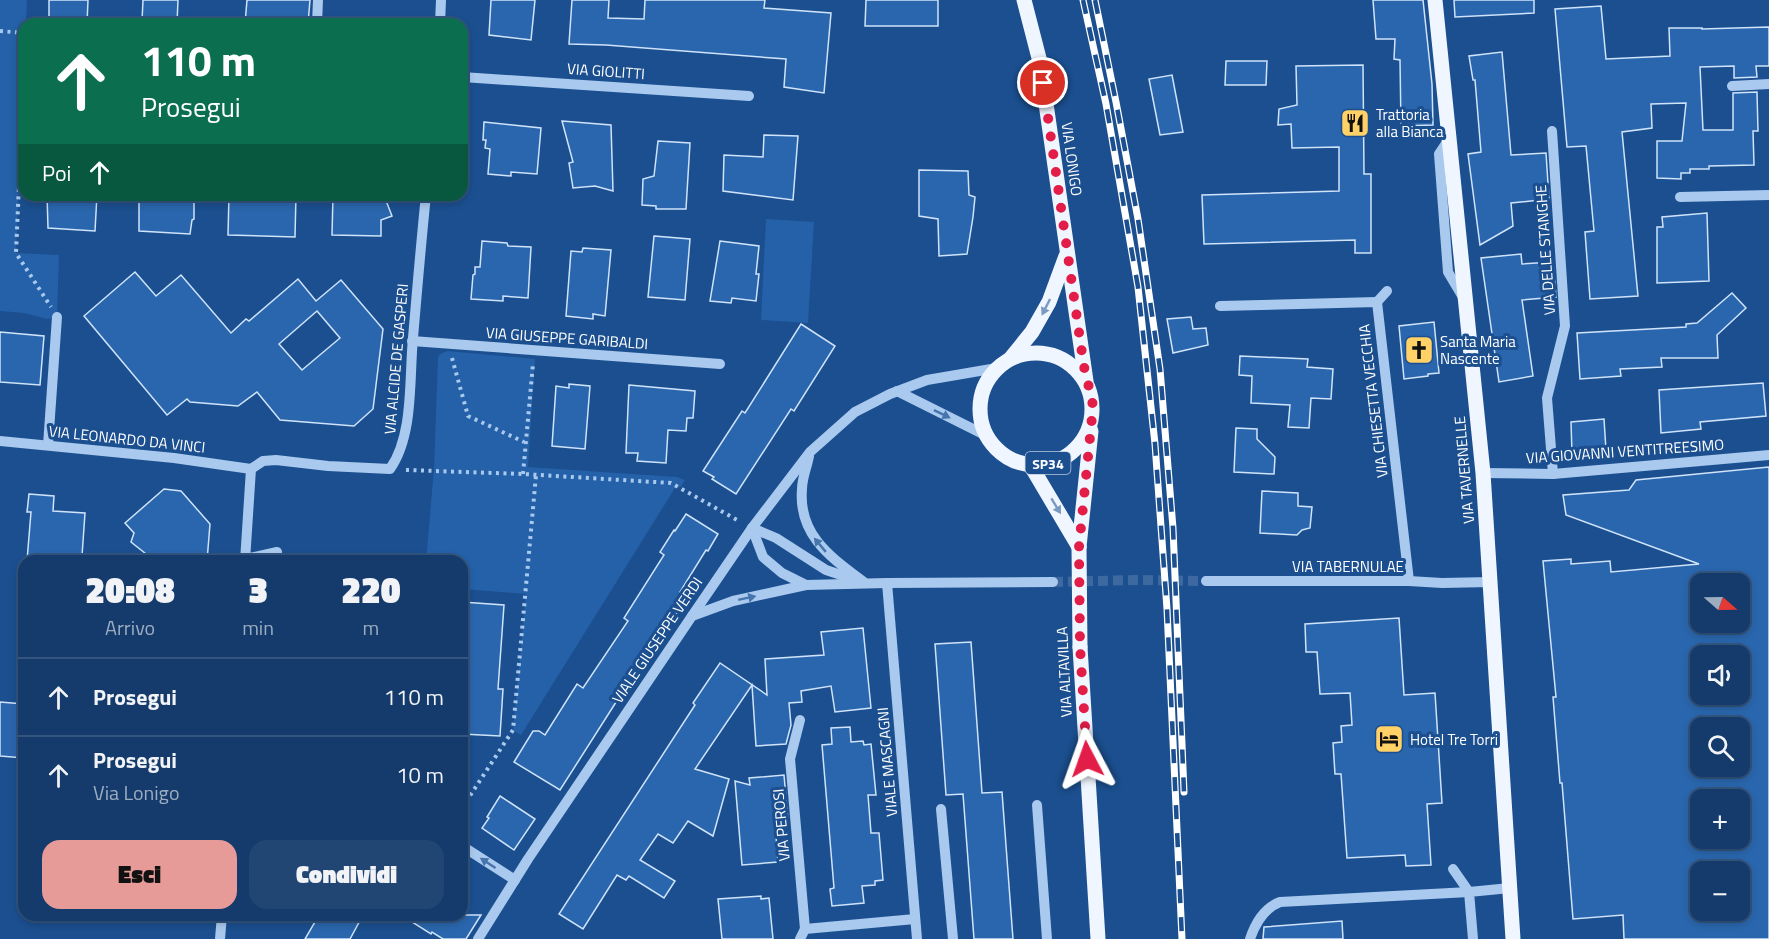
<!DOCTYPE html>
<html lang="it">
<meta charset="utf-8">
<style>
body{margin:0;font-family:"Titillium Web",sans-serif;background:#214673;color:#f1f3f6;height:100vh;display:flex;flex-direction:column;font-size:22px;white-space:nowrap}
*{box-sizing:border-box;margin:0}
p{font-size:20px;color:#9dadc1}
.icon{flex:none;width:33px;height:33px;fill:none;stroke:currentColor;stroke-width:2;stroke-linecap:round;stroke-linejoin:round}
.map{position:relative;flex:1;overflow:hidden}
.sheet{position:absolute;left:18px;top:555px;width:450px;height:366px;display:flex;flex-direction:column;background:#143b6b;border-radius:18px;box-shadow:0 3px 9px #0003,0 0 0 2px #33557e}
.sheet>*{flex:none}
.top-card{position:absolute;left:18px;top:18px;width:450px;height:183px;border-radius:18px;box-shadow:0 3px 9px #0003,0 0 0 2px #33557e;background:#0b6e4f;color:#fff;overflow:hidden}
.needle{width:39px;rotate:110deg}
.controls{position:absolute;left:1690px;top:573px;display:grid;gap:12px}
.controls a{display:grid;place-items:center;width:60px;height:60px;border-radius:12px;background:#143b6b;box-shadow:0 3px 9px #0003,0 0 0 2px #33557e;font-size:30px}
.pin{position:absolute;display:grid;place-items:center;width:51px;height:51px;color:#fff;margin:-26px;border:3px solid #fff;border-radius:50%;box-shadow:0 2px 6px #0007}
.me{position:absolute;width:66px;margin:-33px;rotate:356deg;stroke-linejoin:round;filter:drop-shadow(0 0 4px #0008)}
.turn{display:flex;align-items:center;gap:21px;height:126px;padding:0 24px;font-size:27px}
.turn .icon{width:78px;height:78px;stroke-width:2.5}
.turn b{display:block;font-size:42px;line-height:51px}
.then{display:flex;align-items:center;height:57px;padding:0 24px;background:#0003;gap:12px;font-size:22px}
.eta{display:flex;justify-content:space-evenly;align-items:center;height:102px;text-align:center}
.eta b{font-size:36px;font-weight:800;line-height:42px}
.cta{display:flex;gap:12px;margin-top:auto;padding:12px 24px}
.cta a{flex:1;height:69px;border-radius:18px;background:#e69b98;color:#111;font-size:24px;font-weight:800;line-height:69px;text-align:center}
.cta a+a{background:#214673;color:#f1f3f6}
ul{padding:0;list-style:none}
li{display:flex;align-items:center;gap:18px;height:78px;padding:0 24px;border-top:2px solid #33557e}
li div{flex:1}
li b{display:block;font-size:22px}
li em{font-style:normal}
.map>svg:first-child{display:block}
</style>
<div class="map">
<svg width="1769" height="939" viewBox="0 0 1769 939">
<rect width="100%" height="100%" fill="#1b4f8f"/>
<g fill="#2461a8">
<polygon points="0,0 27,0 26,24 24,24 24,69 16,253 59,255 57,317 47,319 24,313 0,311"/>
<polygon points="766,219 814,222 808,323 761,320"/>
<polygon points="447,351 535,359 528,467 677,477 685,480 681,487 675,488 521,735 513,730 526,594 462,589 462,561 426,561 434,468 438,357 440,354"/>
</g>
<g fill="#2a66ad" stroke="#cfe3fa" stroke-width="1.5" fill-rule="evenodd">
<polygon points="49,0 88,0 87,24 49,24"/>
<polygon points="143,0 178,0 177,24 142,21"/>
<polygon points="247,0 310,0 308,24 245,24"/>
<polygon points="491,0 535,0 531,40 489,35"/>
<polygon points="572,0 609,0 608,18 644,19 645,0 765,0 764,8 831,13 824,93 784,87 786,59 606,45 569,44"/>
<polygon points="866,0 938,0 938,26 865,26"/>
<polygon points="1373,0 1423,0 1432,84 1433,125 1401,126 1400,60 1394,59 1395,39 1376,39"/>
<polygon points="1454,0 1534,0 1534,13 1455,17"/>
<polygon points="1601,6 1606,59 1670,56 1669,28 1702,28 1702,29 1769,27 1769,66 1756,66 1757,77 1734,78 1734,66 1700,67 1703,130 1733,130 1733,93 1757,92 1758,131 1753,131 1754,165 1709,166 1709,169 1690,169 1690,173 1681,173 1681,179 1657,178 1657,141 1682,141 1686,103 1651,104 1652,128 1622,132 1638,296 1590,299 1585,232 1594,231 1586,146 1567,147 1555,9"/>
<polygon points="1502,52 1511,155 1546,153 1549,199 1511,203 1513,226 1480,245 1468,154 1481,152 1475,80 1473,80 1469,56"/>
<polygon points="1226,61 1267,61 1266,85 1225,85"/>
<polygon points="1363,65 1364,174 1371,174 1371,253 1355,253 1355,240 1204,244 1202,195 1339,191 1339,147 1292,148 1291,124 1278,125 1279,109 1297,105 1296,66"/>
<polygon points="1172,75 1183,132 1160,135 1149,79"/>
<polygon points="562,121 611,125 613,191 595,186 573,188 569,163 573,162"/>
<polygon points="484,122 541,128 537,174 511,172 511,176 488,174 490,149 485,148 486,140 483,140"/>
<polygon points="764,135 798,136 793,200 723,191 724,155 763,157"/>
<polygon points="658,141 690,143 686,209 656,209 656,206 642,205 643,179 654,176"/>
<polygon points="919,170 968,171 969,195 975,197 973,217 967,254 939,256 938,219 919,216"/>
<polygon points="47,195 97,195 95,231 48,228"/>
<polygon points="139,195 194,195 194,219 192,220 190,234 139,231"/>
<polygon points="229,195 296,195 295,237 228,235"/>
<polygon points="333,195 378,195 379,200 385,198 392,216 381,220 381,236 332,235"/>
<polygon points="1707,213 1709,281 1657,283 1657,227 1663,227 1662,217"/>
<polygon points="654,236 690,239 685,300 648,297"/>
<polygon points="482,241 507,243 508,246 531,247 528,298 503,296 503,301 471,299 473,275 475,274 475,267 480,267"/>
<polygon points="720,241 759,246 756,274 759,274 756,301 732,298 731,303 710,301"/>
<polygon points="583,248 611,250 605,316 593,314 593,319 566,316 571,251 582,252"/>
<polygon points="1521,254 1522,264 1553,262 1556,297 1522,300 1533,376 1499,382 1481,258"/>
<path d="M 135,272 L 156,296 L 181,275 L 231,333 L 246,319 L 249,321 L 298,279 L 316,301 L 341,280 L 383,329 L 373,409 L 354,426 L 280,420 L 257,392 L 238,406 L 190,402 L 187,399 L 167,415 L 84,316 ZM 317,311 L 340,338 L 302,370 L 279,344 Z"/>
<polygon points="1732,293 1746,308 1717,335 1718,358 1661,358 1662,367 1620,369 1621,376 1580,379 1577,333 1686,327 1686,324 1697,323"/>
<polygon points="1191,317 1193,329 1206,328 1208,345 1173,353 1167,319"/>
<polygon points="1434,322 1439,373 1428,374 1428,376 1404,379 1399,326"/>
<polygon points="801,324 835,346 794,411 791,409 736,494 712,479 714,477 703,471 742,411 745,413"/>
<polygon points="0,332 44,336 40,385 0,382"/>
<polygon points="1240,356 1308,359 1307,367 1333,369 1331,399 1311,398 1309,428 1288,427 1290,405 1251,403 1252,376 1239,375"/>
<polygon points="1763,383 1766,416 1700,422 1701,429 1661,433 1659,390"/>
<polygon points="569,384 590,386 585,449 552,446 556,386 569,388"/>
<polygon points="629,385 695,391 693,418 687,418 686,431 668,430 666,463 637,461 638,453 626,453"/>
<polygon points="1604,419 1606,450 1572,454 1571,422"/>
<polygon points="1236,428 1257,429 1257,439 1275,457 1274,474 1234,472"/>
<path d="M 1769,467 L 1769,939 L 1624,939 L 1623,915 L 1573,919 L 1562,783 L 1560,783 L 1553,697 L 1556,697 L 1543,561 L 1571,559 L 1571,564 L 1610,561 L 1611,572 L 1699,564 L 1566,515 L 1563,495 L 1629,490 L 1636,480 ZM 1701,584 L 1740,584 L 1740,622 L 1701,622 ZM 1701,656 L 1740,656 L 1740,694 L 1701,694 ZM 1701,728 L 1740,728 L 1740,766 L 1701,766 ZM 1701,800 L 1740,800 L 1740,838 L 1701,838 ZM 1701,872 L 1740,872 L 1740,910 L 1701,910 Z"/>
<polygon points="164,489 181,491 210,524 207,561 155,561 131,542 134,533 125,523"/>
<polygon points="1262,491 1298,493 1298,506 1312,507 1310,528 1302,530 1297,535 1260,533"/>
<polygon points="29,494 54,496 53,511 85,513 82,556 56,554 55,561 27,561 31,512 27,512"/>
<polygon points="686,514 718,534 708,551 706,550 680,592 687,597 627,690 625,688 560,790 514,762 533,731 539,731 545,735 577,684 583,688 628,621 624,618 664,555 660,552 674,530 675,531"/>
<polygon points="462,602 504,605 498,689 503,689 500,736 462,734"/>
<polygon points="1399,618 1404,695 1435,693 1442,803 1427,804 1431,865 1406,866 1405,855 1347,858 1341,774 1335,774 1333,743 1342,742 1341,726 1352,725 1350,693 1320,694 1317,652 1306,652 1305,624"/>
<polygon points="863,628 871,708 835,712 831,686 801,691 802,702 789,703 791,725 786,744 756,746 752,685 695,769 729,779 713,836 688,821 673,843 658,834 640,860 675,881 664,898 629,876 626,880 617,875 583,929 559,914 695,705 693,703 720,663 767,695 765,659 824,655 821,632"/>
<polygon points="971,642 982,793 1002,792 1013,939 974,939 963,794 946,795 935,644"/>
<polygon points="0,702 24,704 24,758 0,756"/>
<polygon points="850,727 851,742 863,741 864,745 871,744 876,795 868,795 871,833 879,833 883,880 875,881 875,885 862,886 864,903 832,906 830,889 834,888 822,745 832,744 831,728"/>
<polygon points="784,775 788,821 775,822 778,862 742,865 735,781 750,785 749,778"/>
<polygon points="500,796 535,819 514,850 482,828 489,818 487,817"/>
<polygon points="761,896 761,899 769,898 773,939 722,939 718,899"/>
<polygon points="319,915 363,915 350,939 305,939"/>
<polygon points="401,915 481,915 466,939 443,939 432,932 431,934"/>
<polygon points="1342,921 1343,939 1263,939 1264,927"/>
</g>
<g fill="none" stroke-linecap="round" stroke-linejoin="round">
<polyline stroke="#3d69a0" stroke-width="10" stroke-dasharray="10 5" stroke-linecap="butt" points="1053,582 1135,580 1206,581"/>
<g stroke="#a9c9ee" stroke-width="4" stroke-dasharray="3 4.5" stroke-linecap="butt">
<polyline points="0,31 24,33"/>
<polyline points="24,69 16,253 51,307"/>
<polyline points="452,358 468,416 524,442"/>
<polyline points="406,470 523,474 671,483 739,521"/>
<polyline points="523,474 533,364"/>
<polyline points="462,808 513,730 536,475"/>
</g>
<g stroke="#a9c9ee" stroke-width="10">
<polyline points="317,24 318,0"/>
<polyline points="440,24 441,0"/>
<polyline points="462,77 749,96"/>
<polyline points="1732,86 1769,84"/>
<polyline points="1552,131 1565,326 1547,398 1553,474"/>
<polyline points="1449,139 1439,154 1448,272 1464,299"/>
<polyline points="1680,197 1769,195"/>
<polyline points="1377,302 1387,291"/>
<polyline points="1220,306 1377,302 1409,581"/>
<polyline points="412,341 720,364"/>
<polyline points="897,391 987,436"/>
<polyline points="0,441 174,458 251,469"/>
<polyline points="48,445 57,317"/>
<path d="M 809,456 C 807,467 802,478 802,489 C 798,536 832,558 865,583"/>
<polyline points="1483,473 1553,474 1769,455"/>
<polyline points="752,528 763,557 782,573 806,585 887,583 1053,582"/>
<polyline points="752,528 776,538 826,570 856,580"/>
<polyline points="245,559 277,552"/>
<path d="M 245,561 L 251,469 L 263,461 L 276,460 L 328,466 L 390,469 C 414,435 409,379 413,338 C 417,291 421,243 426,195"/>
<polyline points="1206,581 1409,581 1442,583 1491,582"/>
<polyline points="887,583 917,939"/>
<polyline points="692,616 733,601 806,585"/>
<polyline points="800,720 790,759 805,929"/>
<polyline points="1037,805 1047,939"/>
<polyline points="941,809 953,939"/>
<polyline points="462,846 515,880"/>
<polyline points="1453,869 1469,892"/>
<polyline points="220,939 222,915"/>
<polyline points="478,939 528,859 692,616 752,528 810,452 855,412 890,394 927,380 997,368"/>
<polyline points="800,939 805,929 915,919"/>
<path d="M 1250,939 C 1255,924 1264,908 1280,902 L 1469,892"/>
<polyline points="1473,939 1469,892 1510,888"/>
</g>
<g stroke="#f0f6ff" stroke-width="15">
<polyline points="1024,0 1040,62 1086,381"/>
<polyline points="1435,0 1483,473 1513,939"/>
<circle cx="1036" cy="409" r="56"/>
<polyline points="1011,358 1032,332 1049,302 1066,256"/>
<polyline points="1031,466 1079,547"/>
<polyline points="1079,547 1091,431"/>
<polyline points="1080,647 1098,939"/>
</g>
<g stroke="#fff" stroke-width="7">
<g id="rail">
<polyline points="1083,0 1106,104 1138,287 1155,444 1167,609 1182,939"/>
<polyline points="1095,0 1116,102 1138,219 1160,369 1173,528 1184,792"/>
</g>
</g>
<use href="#rail" stroke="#1b4f8f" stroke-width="4.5" stroke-dasharray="14" stroke-linecap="butt"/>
<polyline stroke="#f0f6ff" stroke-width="15" points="1079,547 1080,647"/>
</g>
<defs><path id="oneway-solid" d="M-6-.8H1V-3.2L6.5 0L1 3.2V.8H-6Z" transform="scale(1.5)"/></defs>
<g fill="#7b9ac1">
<use href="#oneway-solid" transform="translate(1046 307) rotate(117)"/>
<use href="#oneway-solid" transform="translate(1056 506) rotate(59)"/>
</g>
<g fill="#4674ac">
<use href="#oneway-solid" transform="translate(942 414) rotate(26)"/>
<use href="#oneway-solid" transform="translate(820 545) rotate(-130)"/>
<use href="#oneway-solid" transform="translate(747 598) rotate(-12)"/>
<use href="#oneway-solid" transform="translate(488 863) rotate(-147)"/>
</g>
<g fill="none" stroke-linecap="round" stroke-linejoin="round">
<path stroke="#e11d48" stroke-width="10" stroke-dasharray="0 18" d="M 1043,83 L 1083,360 C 1085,376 1091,391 1093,407 L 1079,547 L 1080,646 L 1087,759"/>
</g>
<defs>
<g id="restaurant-square" transform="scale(1.5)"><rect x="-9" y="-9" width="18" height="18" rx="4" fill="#ffd166" stroke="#1b4f8f"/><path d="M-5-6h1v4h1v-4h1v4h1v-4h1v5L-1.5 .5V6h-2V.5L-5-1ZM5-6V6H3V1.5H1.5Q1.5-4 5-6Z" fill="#111"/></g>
<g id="church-square" transform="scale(1.5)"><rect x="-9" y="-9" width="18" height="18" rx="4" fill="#ffd166" stroke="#1b4f8f"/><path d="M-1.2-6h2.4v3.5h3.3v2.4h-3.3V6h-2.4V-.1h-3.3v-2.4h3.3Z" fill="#111"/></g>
<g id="hotel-square" transform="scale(1.5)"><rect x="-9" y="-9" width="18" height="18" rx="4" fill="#ffd166" stroke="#1b4f8f"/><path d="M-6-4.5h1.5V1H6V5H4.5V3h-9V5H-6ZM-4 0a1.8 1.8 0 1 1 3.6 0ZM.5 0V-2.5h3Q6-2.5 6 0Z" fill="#111"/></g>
</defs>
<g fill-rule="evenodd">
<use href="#restaurant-square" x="1355" y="123"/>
<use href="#church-square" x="1419" y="350"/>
<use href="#hotel-square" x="1389" y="739"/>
</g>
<g text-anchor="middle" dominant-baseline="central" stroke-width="6" stroke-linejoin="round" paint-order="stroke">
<rect fill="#1b4f8f" stroke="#bbcadd" stroke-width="1.5" x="1025.5" y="452" width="45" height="22" rx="4.5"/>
<g font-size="14" font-weight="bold" fill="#fff">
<text x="1048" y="463">SP34</text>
</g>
<g font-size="15" fill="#fff" stroke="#1b4f8f">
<text transform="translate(606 71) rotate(4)">VIA GIOLITTI</text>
<text transform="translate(1072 159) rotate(82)">VIA LONIGO</text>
<text transform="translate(1545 250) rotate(-94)">VIA DELLE STANGHE</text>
<text transform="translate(567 338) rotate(4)">VIA GIUSEPPE GARIBALDI</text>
<text transform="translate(396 359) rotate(-85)">VIA ALCIDE DE GASPERI</text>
<text transform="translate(1373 401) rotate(-97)">VIA CHIESETTA VECCHIA</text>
<text transform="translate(127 439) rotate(6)">VIA LEONARDO DA VINCI</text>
<text transform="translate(1625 451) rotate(-4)">VIA GIOVANNI VENTITREESIMO</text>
<text transform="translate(1464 470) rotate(-95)">VIA TAVERNELLE</text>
<text x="1348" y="566">VIA TABERNULAE</text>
<text transform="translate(657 640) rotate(-56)">VIALE GIUSEPPE VERDI</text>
<text transform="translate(1064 672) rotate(-93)">VIA ALTAVILLA</text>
<text transform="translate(887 762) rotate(-95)">VIALE MASCAGNI</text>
<text transform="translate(781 825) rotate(-95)">VIA PEROSI</text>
</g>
<g font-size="15" fill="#fff" stroke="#1b4f8f" text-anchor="start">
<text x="1376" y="114">Trattoria<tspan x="1376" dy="17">alla Bianca</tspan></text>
<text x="1440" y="341">Santa Maria<tspan x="1440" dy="17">Nascente</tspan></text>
<text x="1410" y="739">Hotel Tre Torri</text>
</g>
</g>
</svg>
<div class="controls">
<a><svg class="needle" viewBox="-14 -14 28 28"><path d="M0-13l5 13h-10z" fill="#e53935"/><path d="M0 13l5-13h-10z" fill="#9dadc1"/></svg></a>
<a><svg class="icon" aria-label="sound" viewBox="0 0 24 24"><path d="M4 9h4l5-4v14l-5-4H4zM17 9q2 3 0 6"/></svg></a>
<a><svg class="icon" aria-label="search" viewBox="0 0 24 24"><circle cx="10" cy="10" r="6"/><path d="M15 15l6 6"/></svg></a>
<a>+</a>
<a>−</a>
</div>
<div class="pin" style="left:1043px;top:83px;background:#d93025"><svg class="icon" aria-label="arrive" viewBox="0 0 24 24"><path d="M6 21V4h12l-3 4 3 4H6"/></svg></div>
<svg class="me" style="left:1087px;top:759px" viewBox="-20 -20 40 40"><path d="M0-17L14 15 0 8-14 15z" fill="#e11d48" stroke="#fff" stroke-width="4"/></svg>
<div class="top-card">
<div class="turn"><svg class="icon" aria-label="ahead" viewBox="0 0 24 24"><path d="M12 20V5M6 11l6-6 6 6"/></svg><div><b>110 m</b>Prosegui</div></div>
<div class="then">Poi<svg class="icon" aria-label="ahead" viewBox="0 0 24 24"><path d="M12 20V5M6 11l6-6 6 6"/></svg></div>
</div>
<section class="sheet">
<div class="eta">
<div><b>20:08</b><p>Arrivo</p></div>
<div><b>3</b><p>min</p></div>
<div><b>220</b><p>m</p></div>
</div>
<ul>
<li><svg class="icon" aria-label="ahead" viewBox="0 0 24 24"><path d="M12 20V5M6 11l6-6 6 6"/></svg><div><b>Prosegui</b></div><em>110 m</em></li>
<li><svg class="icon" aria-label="ahead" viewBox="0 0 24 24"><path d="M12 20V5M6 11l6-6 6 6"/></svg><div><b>Prosegui</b><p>Via Lonigo</p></div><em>10 m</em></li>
</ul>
<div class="cta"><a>Esci</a><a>Condividi</a></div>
</section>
</div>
